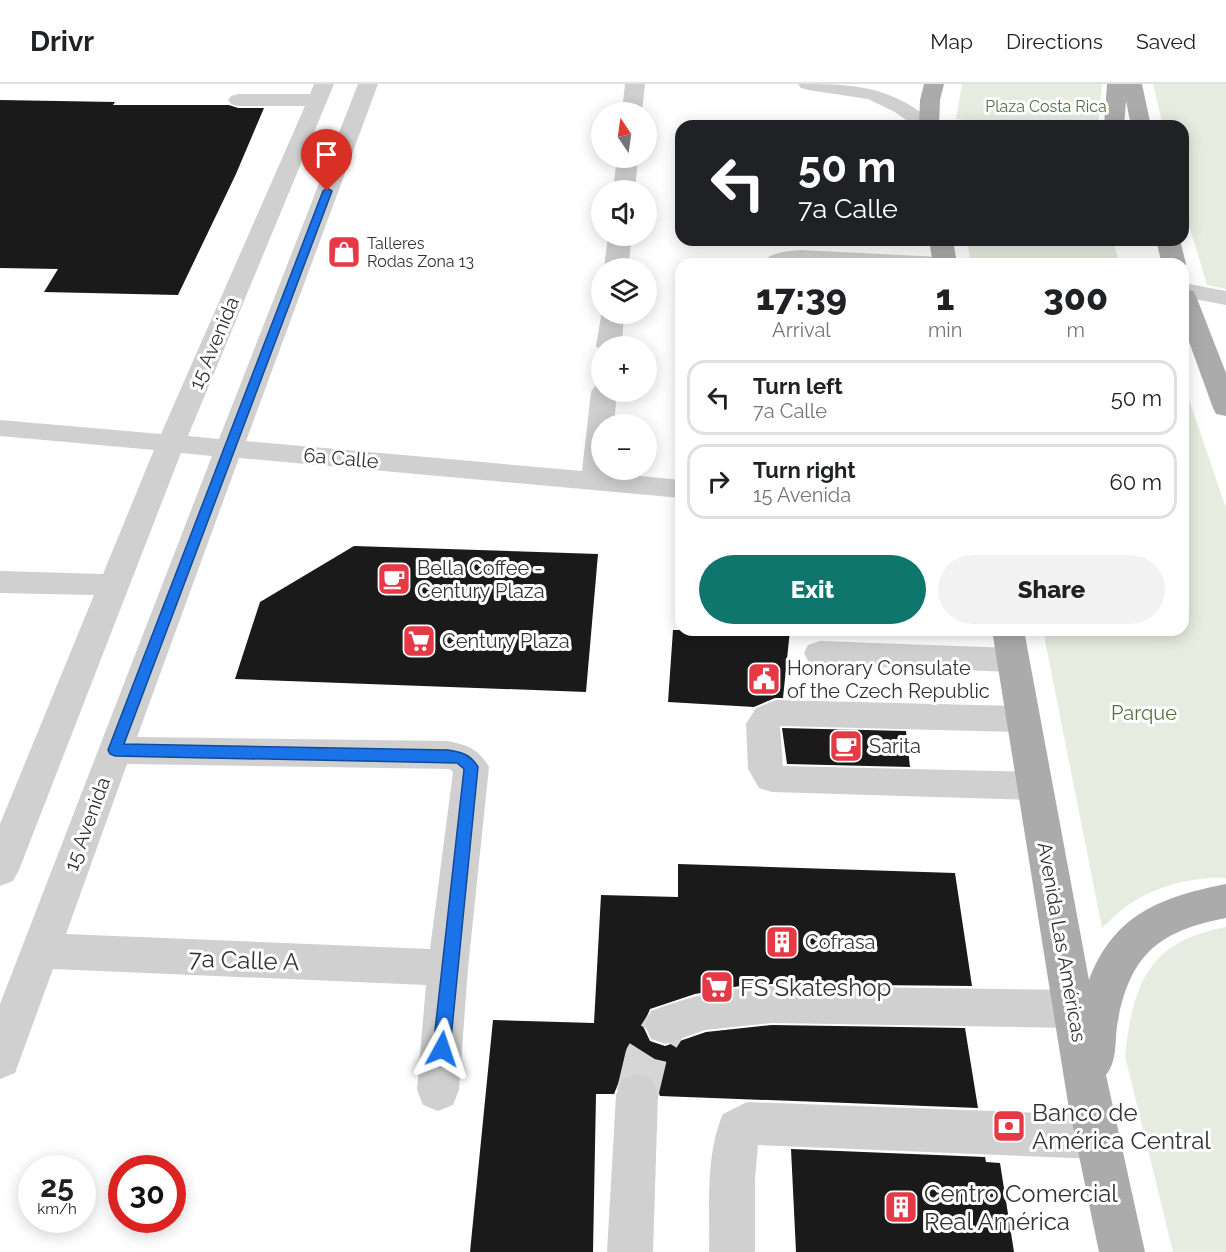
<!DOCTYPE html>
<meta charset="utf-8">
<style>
body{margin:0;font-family:Raleway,sans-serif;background:#f2f2f2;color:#202124;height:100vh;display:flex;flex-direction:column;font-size:22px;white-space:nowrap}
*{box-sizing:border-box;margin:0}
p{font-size:20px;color:#757577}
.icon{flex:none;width:33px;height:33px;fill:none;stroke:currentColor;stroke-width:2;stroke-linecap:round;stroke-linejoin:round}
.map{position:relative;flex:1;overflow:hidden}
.drawer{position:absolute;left:675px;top:174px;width:514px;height:378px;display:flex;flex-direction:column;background:#fff;border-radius:18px;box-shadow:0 3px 15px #0003}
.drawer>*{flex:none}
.hud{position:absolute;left:675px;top:36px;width:514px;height:126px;border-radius:18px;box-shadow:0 3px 15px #0003;background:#202124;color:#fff;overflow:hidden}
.needle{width:39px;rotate:347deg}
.fabs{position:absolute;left:591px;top:18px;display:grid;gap:12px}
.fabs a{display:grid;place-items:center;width:66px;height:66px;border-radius:50%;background:#fff;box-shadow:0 3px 15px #0003;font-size:30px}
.speed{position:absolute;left:18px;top:1071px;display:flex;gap:12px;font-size:30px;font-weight:700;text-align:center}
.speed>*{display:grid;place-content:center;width:78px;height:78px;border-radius:50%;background:#fff;box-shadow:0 3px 15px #0003;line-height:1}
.speed small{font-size:15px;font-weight:400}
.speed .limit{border:9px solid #d22;background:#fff;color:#111}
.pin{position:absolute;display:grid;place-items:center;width:51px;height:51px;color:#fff;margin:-62px -26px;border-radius:50% 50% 50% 0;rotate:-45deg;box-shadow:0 0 6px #0007}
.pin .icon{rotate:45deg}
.me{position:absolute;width:66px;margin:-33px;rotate:5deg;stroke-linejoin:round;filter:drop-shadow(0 0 4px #0008)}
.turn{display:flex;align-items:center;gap:21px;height:126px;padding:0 24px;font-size:27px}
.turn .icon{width:78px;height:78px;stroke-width:2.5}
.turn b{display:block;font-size:42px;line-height:51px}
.eta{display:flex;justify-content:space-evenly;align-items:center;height:102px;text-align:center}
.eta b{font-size:36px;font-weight:800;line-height:42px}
.cta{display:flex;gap:12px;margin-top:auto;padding:12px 24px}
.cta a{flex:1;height:69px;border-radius:36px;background:#0f766e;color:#fff;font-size:24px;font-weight:800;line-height:69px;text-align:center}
.cta a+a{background:#f2f2f2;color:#202124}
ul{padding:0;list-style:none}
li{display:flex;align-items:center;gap:18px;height:75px;margin:0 12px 9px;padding:0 12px;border:3px solid #e0e0e0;border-radius:18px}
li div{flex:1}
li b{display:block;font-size:22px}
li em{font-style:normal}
header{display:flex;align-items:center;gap:36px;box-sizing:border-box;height:84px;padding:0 30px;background:#fff;border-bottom:2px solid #e0e0e0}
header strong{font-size:28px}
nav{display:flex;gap:33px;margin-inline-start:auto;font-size:21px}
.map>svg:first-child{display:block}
</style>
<header>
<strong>Drivr</strong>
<nav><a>Map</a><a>Directions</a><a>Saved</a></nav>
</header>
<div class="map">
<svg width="1226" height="1168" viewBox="0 0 1226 1168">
<rect width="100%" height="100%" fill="#fff"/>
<g fill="#e6ecdf">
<polygon points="962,0 1102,0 1098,42 1043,42 956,35"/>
<polygon points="1153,0 1226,0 1226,205 1207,201 1184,124 1184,42 1163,42"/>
<polygon points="967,156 1117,156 1114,161 1120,180 971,180"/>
<path d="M 1184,301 L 1226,424 L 1226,794 C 1195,792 1157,802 1131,819 C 1120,826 1111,836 1102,844 L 1043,546 L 1184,546 Z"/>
<path d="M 1226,843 L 1226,1168 L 1173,1168 L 1125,972 C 1133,900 1148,857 1226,843 Z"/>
</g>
<g fill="#1a1a1a">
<polygon points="0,16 115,18 113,21 229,21 238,24 264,24 236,90 178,211 44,208 58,185 0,184"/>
<polygon points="354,462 598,470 586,608 235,595 260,518"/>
<polygon points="673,546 790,546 783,614 775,614 754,623 668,618"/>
<polygon points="782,644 906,647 910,683 787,680"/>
<polygon points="678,780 955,789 972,902 772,900 740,902 695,910 650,925 643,942 650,957 665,962 706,948 772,941 965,944 978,1024 660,1012 654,995 636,988 620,995 614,1010 596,1010 593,1168 470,1168 493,936 594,939 601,811 678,813"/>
<polygon points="791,1065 985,1073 986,1078 1000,1079 1014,1168 796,1168"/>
</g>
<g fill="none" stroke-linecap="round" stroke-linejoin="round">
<polyline stroke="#d6d6d6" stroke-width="42" stroke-dasharray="42 21" stroke-linecap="butt" points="637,1011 646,973 666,941"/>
<g fill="#d0d0d0" fill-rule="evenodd">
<path d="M 314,0 L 334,0 L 188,352 L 219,355 L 358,0 L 378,0 L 246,357 L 582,387 L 591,308 L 595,302 L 602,301 L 602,308 L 617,308 L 614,340 L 602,340 L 602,386 L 610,386 L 610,389 L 681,396 L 681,414 L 239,374 L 137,653 L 448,657 C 467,661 479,665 489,683 L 468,884 L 459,1006 L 453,1021 L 438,1027 L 423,1021 L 417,1006 L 426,901 L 53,885 L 15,989 L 0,995 L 0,920 L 212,372 L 181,369 L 19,786 L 13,797 L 0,802 L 0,740 L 94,511 L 0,509 L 0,487 L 103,490 L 154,366 L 0,352 L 0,336 L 161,350 L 305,22 L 238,22 L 231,20 L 228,16 L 231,12 L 238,10 L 310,10 ZM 127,680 L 450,685 L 453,688 L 430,865 L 66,850 Z"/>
<polygon points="625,0 645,0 642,28 622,28"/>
<path d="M 798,0 C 844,0 880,0 919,27 C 926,32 933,35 937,42 L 914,42 L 895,28 L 868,15 L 808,6 L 801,4 Z"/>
<polygon points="617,74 638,74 635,106 613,106"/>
<polygon points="608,152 632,152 628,184 604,184"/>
<path d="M 801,166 L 940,173 L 948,175 L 952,180 L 761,180 C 769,168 788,167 801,166 Z"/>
<polygon points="1184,199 1226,207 1226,221 1184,213"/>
<polygon points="602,227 602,230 624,230 622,262 602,262 602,268 596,262"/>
<polygon points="820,557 1013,564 1025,567 1029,576 1025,585 1013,588 820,581 808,577 804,569 808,561"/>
<polygon points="776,616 1023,622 1035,626 1040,635 1035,644 1023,648 780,642 783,682 1035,688 1048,692 1053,702 1048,712 1035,716 772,708 759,704 748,685 746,640 756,624"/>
<path d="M 772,902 L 1074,906 L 1088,912 L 1094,925 L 1088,938 L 1074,944 L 772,939 L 705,946 L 666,960 L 651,955 L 645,941 L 651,927 C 691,911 729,904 772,902 Z"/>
<polygon points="637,990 652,996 658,1011 653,1168 607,1168 616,1011 622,996"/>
<path d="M 747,1018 L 1097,1031 L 1112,1038 L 1119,1053 L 1112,1068 L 1097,1075 L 758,1061 L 755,1095 L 755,1168 L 709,1168 C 710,1124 705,1071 723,1030 Z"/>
</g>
<g fill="#ababab" fill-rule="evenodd">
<polygon points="924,0 944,0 940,16 939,42 919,42 920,16"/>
<polygon points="1107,0 1142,0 1151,42 1131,42 1126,17 1124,42 1104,42"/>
<polygon points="929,156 953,156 957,180 933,180"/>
<polygon points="1156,156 1180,156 1186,180 1184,183 1184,180 1162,180"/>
<polygon points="1184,205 1193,207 1196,212 1226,289 1226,332 1216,330 1213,324 1184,244"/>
<path d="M 992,546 L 1024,546 L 1089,896 C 1114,830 1161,813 1226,800 L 1226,834 C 1158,847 1129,871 1117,942 C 1115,958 1117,978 1106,991 L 1145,1168 L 1099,1168 L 1068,1019 Z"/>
</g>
</g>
<path fill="#1a73e8" stroke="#114b97" stroke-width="1.5" d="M 327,104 L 332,107 L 124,660 L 448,666 C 462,668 471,671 478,683 L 450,965 L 448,971 L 442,973 L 435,971 L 433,965 L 464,685 L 457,679 L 115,672 L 110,670 L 108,666 L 323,107 Z"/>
<defs>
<g id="shop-square" transform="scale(1.725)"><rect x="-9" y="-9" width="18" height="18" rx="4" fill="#e63946" stroke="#fff"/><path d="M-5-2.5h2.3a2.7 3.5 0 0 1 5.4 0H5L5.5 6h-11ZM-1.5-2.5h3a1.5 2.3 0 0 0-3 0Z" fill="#fff"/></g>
<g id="cafe-square" transform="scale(1.725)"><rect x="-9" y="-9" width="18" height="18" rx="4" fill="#e63946" stroke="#fff"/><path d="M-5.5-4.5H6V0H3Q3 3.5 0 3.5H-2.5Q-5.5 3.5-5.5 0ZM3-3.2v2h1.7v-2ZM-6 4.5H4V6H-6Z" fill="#fff"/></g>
<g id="supermarket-square" transform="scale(1.725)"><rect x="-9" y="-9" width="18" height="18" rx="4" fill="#e63946" stroke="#fff"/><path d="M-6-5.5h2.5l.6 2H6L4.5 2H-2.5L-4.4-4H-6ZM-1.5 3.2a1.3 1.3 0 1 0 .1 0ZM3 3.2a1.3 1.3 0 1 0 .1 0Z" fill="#fff"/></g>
<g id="civic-square" transform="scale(1.725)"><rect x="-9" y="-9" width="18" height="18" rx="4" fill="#e63946" stroke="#fff"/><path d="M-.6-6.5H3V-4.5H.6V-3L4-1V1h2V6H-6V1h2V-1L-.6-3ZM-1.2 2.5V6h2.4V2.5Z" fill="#fff"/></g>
<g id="building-square" transform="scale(1.725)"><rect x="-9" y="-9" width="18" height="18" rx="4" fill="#e63946" stroke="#fff"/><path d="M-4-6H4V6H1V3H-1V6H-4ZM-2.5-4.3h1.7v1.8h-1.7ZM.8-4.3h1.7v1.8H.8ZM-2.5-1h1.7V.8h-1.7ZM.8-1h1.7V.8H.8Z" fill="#fff"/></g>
<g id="bank-square" transform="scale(1.725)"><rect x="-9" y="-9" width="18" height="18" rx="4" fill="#e63946" stroke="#fff"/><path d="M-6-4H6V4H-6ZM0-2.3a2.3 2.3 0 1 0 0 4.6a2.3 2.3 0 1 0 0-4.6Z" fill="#fff"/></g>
</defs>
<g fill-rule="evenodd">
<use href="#shop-square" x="344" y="168"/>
<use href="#cafe-square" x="394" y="495"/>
<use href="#supermarket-square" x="419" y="557"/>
<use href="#civic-square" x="764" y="595"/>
<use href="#cafe-square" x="846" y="662"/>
<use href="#building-square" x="782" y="858"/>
<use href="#supermarket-square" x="717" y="903"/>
<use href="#bank-square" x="1009" y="1042"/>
<use href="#building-square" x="901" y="1123"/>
</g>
<g text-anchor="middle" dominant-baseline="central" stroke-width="6" stroke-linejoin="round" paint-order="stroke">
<g font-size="16" fill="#56703f" stroke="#fff">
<text x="1046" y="22">Plaza Costa Rica</text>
</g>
<g font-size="16" fill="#333" stroke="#fff" text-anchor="start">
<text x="367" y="159">Talleres<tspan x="367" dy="18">Rodas Zona 13</tspan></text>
</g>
<g font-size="20" fill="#333" stroke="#fff">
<text transform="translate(214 259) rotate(-67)">15 Avenida</text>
<text transform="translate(341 374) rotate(5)">6a Calle</text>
<text transform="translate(87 740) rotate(-70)">15 Avenida</text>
<text transform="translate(1062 858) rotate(80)">Avenida Las Américas</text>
</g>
<g font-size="20" fill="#333" stroke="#fff" text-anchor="start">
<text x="417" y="484">Bella Coffee -<tspan x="417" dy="23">Century Plaza</tspan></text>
<text x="442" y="557">Century Plaza</text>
<text x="787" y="584">Honorary Consulate<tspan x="787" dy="23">of the Czech Republic</tspan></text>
<text x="869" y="662">Sarita</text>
<text x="805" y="858">Cofrasa</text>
</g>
<g font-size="20" fill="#56703f" stroke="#fff">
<text x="1144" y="629">Parque</text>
</g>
<g font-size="24" fill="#333" stroke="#fff">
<text transform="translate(244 876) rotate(2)">7a Calle A</text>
</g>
<g font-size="24" fill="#333" stroke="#fff" text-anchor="start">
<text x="740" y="903">FS Skateshop</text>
<text x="1032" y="1028">Banco de<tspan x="1032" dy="28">América Central</tspan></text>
<text x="924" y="1109">Centro Comercial<tspan x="924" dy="28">Real América</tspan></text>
</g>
</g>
</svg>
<div class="fabs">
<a><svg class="needle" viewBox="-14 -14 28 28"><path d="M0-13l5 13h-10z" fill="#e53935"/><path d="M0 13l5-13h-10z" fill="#757577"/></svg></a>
<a><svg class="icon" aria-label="sound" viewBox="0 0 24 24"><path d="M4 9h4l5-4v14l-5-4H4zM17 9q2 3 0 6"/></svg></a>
<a><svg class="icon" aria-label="layers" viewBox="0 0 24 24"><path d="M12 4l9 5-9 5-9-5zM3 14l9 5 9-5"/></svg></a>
<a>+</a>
<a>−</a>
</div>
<div class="speed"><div>25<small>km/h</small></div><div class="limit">30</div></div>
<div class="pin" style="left:327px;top:107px;background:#d93025"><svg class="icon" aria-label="arrive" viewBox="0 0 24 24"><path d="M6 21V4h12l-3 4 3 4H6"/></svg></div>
<svg class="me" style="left:442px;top:965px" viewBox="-20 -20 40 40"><path d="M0-17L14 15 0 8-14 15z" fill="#1a73e8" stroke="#fff" stroke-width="4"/></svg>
<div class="hud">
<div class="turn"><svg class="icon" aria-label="left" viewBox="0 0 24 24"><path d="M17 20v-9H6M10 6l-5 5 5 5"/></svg><div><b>50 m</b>7a Calle</div></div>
</div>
<section class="drawer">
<div class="eta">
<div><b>17:39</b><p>Arrival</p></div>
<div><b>1</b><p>min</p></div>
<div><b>300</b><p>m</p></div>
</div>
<ul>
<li><svg class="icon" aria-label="left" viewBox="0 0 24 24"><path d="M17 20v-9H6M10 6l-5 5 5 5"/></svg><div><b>Turn left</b><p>7a Calle</p></div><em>50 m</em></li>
<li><svg class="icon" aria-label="right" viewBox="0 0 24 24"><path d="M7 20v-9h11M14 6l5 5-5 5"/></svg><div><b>Turn right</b><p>15 Avenida</p></div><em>60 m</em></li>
</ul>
<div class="cta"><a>Exit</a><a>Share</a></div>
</section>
</div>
